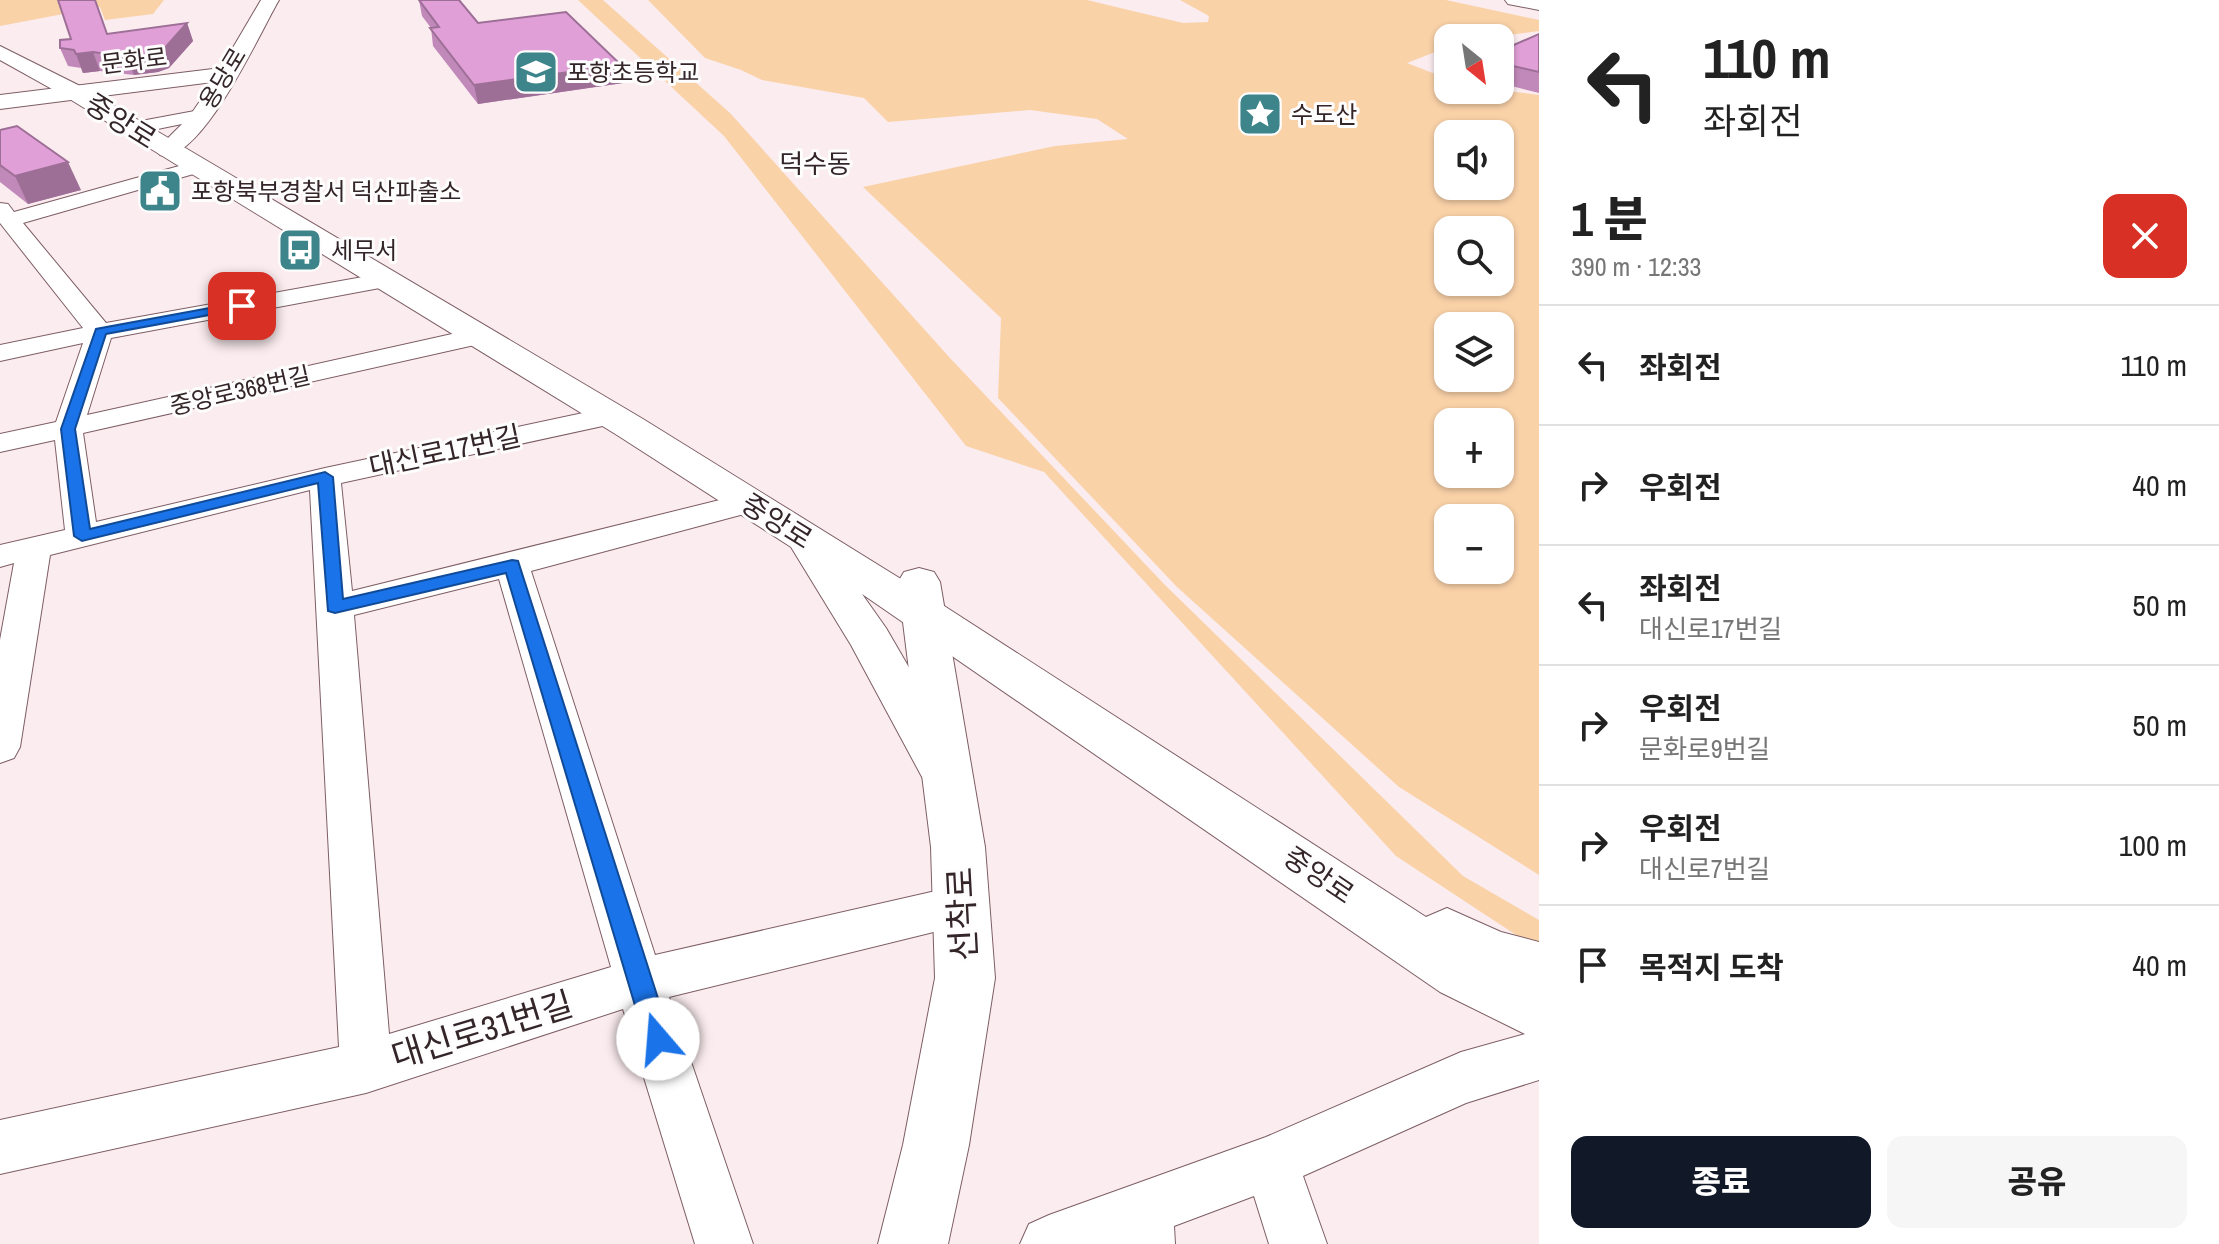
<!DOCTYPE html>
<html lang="ko">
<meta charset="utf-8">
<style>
body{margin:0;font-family:"Archivo Narrow","Noto Sans KR",sans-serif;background:#f6f6f6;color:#222;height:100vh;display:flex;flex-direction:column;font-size:30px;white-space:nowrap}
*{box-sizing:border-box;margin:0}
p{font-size:26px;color:#767676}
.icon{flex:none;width:44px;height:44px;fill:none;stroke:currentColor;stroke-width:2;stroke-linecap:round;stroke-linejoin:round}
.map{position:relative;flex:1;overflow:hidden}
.details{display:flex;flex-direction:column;background:#fff;width:680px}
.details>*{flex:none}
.banner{background:#fff;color:#222;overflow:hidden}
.needle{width:52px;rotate:150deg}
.fabs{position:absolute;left:1434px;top:24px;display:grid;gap:16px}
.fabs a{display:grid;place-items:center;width:80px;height:80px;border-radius:16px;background:#fff;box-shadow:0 2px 6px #0004;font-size:40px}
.pin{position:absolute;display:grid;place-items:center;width:68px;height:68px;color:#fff;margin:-34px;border-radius:16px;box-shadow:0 4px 12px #0006}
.me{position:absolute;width:88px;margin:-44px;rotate:342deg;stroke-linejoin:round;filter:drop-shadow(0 0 6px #0008)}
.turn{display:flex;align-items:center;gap:28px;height:168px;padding:0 32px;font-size:36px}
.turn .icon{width:104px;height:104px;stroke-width:2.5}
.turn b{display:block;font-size:56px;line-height:68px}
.round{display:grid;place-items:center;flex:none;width:84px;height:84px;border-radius:16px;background:#f6f6f6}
.head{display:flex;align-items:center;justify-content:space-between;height:136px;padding:0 32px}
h1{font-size:48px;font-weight:800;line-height:60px}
.action{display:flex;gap:16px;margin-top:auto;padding:16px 32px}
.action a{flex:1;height:92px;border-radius:16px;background:#111827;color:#fff;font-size:32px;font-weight:800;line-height:92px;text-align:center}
.action a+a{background:#f6f6f6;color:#222}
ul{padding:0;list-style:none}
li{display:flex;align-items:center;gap:24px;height:120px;padding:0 32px;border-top:2px solid #e0e0e0}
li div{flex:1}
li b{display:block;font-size:30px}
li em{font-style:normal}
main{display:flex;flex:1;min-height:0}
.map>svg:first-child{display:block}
</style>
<main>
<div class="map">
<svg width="1539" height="1244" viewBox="0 0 1539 1244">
<rect width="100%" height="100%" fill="#fbecef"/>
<g fill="#fad2a8" fill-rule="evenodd">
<polygon points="0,0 164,0 153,14 105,20 100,7 0,26"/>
<polygon points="578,0 603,0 730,113 950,358 1164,584 1463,876 1539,920 1539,950 1396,856 1044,472 966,446 724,136"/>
<path d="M 648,0 L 1087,0 L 1183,23 L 1208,22 L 1209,16 L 1180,0 L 1446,0 L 1539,20 L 1539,31 L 1486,38 L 1448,38 L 1448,47 L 1407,63 L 1448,79 L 1448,90 L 1500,90 L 1539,95 L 1539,875 L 1399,787 L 1177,587 L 998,398 L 1001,318 L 863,187 L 1055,146 L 1128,139 L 1097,119 L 1030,110 L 888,122 L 864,98 L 762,80 L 741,70 L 705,58 ZM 1448,134 L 1500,134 L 1500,186 L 1448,186 ZM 1448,230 L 1500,230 L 1500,282 L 1448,282 ZM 1448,326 L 1500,326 L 1500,378 L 1448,378 ZM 1448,422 L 1500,422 L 1500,474 L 1448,474 ZM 1448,518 L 1500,518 L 1500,570 L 1448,570 Z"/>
</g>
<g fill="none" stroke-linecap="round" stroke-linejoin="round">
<g stroke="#7d5e65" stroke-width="2">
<g id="street">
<polygon points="200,110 206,111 209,115 206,119 148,131 139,125 141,121"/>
<path d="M 197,161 L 207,167 L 204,171 L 23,223 L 106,323 L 385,273 L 393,275 L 397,280 L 393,285 L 385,287 L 111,338 L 87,415 L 479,328 L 488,330 L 492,336 L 488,342 L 479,344 L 83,433 L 96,522 L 325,468 L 611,407 L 621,410 L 625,416 L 621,422 L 341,483 L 352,591 L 748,493 L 759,496 L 764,503 L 759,510 L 531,571 L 655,955 L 962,885 L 978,891 L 985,905 L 978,919 L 962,925 L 669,997 L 753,1244 L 695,1244 L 623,1009 L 366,1093 L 0,1174 L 0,1120 L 339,1047 L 310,490 L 50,555 L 20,747 L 14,758 L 0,763 L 0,640 L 14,563 L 0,567 L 0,545 L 65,530 L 55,440 L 0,452 L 0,434 L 56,422 L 83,343 L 0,361 L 0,345 L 83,328 L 0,223 L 0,203 L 8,204 L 14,212 ZM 499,579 L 611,967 L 389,1034 L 354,615 Z"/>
<polygon points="1539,1030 1539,1080 1466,1103 1303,1176 1327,1244 1269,1244 1254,1196 1174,1226 1175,1244 1020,1244 1029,1224 1049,1215 1266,1137 1461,1052"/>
</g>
</g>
<g stroke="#7d5e65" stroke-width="2">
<g id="secondary">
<path d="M 261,0 L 279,0 C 260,32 201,165 160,155 L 156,150 L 189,117 L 213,82 L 0,109 L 0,95 L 221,68 Z"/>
<polygon points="919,568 934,572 940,582 985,847 995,978 969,1145 948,1244 878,1244 903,1145 935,978 931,847 898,582 904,572"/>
</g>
</g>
<g stroke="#7d5e65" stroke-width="2">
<g id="primary">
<polygon points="1505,0 1539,0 1539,10 1508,4"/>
<polygon points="0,46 84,88 643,419 938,602 1426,917 1447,908 1501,932 1539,942 1539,1041 1440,992 862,594 886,628 972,776 965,790 947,796 929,790 851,645 791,547 617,435 68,98 0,60"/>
</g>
</g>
<use href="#street" fill="#fff" fill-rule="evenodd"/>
<use href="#secondary" fill="#fff" fill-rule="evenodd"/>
<use href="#primary" fill="#fff" fill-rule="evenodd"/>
</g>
<g fill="#c189b9">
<polygon points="419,0 478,23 623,83 478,104 433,46 431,28 422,16"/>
<polygon points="187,23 193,41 169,68 158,72 134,75 100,71 83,73 81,68 68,66 60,48 108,34"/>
<polygon points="1539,34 1539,93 1500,83 1500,51"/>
<polygon points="0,130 81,190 28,204 0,182"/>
</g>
<g fill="#9d6f96">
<polygon points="187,23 193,41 169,68 158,72 134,75 127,57"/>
<polygon points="93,52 100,71 83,73 76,54"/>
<polygon points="621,65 623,83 478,104 474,85"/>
<polygon points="68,162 81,190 28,204 15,176"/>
</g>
<g fill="#e09fd7" stroke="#9d6f96" stroke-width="2">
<polygon points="58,0 95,0 107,34 187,23 163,50 151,54 127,57 93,52 76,54 74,50 60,48 60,40 71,39"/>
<polygon points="419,0 459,0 478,23 566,12 621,65 474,85 430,28 439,27"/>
<polygon points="1539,34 1539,72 1500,63 1500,51"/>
<polygon points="17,126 68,162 15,176 0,165 0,130"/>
</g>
<polygon fill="#1a73e8" stroke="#114b97" stroke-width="2" points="242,302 249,306 247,308 106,334 75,429 90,529 325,472 333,477 343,599 512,560 518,561 671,1039 667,1048 658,1052 649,1048 645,1039 506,573 335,613 328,611 318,483 82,541 74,536 61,429 96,329"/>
<defs>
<g id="school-square" transform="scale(2.3)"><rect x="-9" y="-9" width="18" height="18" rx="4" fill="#3d858b" stroke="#fdfdfd"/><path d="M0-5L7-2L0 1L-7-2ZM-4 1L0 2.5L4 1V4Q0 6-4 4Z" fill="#fff"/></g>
<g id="sight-square" transform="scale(2.3)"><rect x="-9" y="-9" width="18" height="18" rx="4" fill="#3d858b" stroke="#fdfdfd"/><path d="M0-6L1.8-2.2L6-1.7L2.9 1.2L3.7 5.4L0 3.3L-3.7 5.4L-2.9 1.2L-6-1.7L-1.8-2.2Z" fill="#fff"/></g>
<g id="civic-square" transform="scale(2.3)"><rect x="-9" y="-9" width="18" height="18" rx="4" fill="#3d858b" stroke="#fdfdfd"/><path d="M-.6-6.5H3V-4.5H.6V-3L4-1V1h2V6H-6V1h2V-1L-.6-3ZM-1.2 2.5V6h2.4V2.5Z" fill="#fff"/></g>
<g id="bus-square" transform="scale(2.3)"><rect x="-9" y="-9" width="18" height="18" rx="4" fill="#3d858b" stroke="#fdfdfd"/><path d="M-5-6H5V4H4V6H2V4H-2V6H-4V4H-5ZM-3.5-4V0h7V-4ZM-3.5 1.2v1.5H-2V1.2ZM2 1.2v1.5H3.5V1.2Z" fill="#fff"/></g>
</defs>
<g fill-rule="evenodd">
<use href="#school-square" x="536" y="72"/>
<use href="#sight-square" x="1260" y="114"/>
<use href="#civic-square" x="160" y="191"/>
<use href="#bus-square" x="300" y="250"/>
</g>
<g text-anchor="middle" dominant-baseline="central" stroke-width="6" stroke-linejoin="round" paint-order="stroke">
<g font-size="24" fill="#332528" stroke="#fdfdfd">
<text transform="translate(134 60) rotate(-7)">문화로</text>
<text transform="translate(222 78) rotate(-59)">용당로</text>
<text transform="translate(240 390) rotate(-13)">중앙로368번길</text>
</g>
<g font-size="24" fill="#332528" stroke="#fdfdfd" text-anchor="start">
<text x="567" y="72">포항초등학교</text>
<text x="1291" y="114">수도산</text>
<text x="191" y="191">포항북부경찰서 덕산파출소</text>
<text x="331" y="250">세무서</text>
</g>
<g font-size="26" fill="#332528" stroke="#fdfdfd">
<text x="815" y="163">덕수동</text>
</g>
<g font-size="28" fill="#332528" stroke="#fdfdfd">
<text transform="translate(121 121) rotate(32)">중앙로</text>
<text transform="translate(445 451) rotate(-12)">대신로17번길</text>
<text transform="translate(777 521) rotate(32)">중앙로</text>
<text transform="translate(1319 875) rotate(34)">중앙로</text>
</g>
<g font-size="34" fill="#332528" stroke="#fdfdfd">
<text transform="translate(962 914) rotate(-93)">선착로</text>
<text transform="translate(482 1030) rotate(-17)">대신로31번길</text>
</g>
</g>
</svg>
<div class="fabs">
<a><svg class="needle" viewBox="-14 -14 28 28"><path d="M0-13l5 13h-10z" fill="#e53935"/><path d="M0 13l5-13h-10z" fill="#767676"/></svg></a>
<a><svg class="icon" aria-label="sound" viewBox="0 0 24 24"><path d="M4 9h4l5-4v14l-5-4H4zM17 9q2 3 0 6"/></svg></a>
<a><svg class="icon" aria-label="search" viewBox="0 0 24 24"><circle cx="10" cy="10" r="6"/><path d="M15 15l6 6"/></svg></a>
<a><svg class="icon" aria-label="layers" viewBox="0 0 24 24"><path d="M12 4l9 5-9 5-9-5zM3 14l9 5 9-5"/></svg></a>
<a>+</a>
<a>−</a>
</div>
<div class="pin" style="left:242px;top:306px;background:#d93025"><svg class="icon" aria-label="arrive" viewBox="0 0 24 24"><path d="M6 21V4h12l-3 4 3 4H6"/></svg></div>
<svg class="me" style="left:658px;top:1039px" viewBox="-20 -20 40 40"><circle r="19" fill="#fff"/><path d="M0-13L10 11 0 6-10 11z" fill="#1a73e8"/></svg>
</div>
<section class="details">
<div class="banner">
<div class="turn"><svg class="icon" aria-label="left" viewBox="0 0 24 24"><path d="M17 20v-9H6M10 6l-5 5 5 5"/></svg><div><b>110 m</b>좌회전</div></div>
</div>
<div class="head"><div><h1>1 분</h1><p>390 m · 12:33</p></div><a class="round" style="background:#d93025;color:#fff"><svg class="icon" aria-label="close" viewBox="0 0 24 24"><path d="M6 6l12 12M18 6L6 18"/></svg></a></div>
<ul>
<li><svg class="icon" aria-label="left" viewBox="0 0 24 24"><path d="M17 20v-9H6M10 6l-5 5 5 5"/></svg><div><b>좌회전</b></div><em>110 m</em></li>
<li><svg class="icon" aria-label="right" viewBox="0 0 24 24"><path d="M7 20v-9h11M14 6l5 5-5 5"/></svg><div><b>우회전</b></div><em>40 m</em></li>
<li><svg class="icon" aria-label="left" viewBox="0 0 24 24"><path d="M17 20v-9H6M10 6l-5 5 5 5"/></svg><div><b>좌회전</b><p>대신로17번길</p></div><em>50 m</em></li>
<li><svg class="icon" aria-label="right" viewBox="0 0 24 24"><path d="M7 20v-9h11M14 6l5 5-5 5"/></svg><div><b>우회전</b><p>문화로9번길</p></div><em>50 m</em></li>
<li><svg class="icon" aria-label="right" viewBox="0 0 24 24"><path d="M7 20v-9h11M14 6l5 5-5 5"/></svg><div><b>우회전</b><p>대신로7번길</p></div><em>100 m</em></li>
<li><svg class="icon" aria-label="arrive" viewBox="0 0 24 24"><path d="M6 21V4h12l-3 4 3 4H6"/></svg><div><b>목적지 도착</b></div><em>40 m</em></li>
</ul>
<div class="action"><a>종료</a><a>공유</a></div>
</section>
</main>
